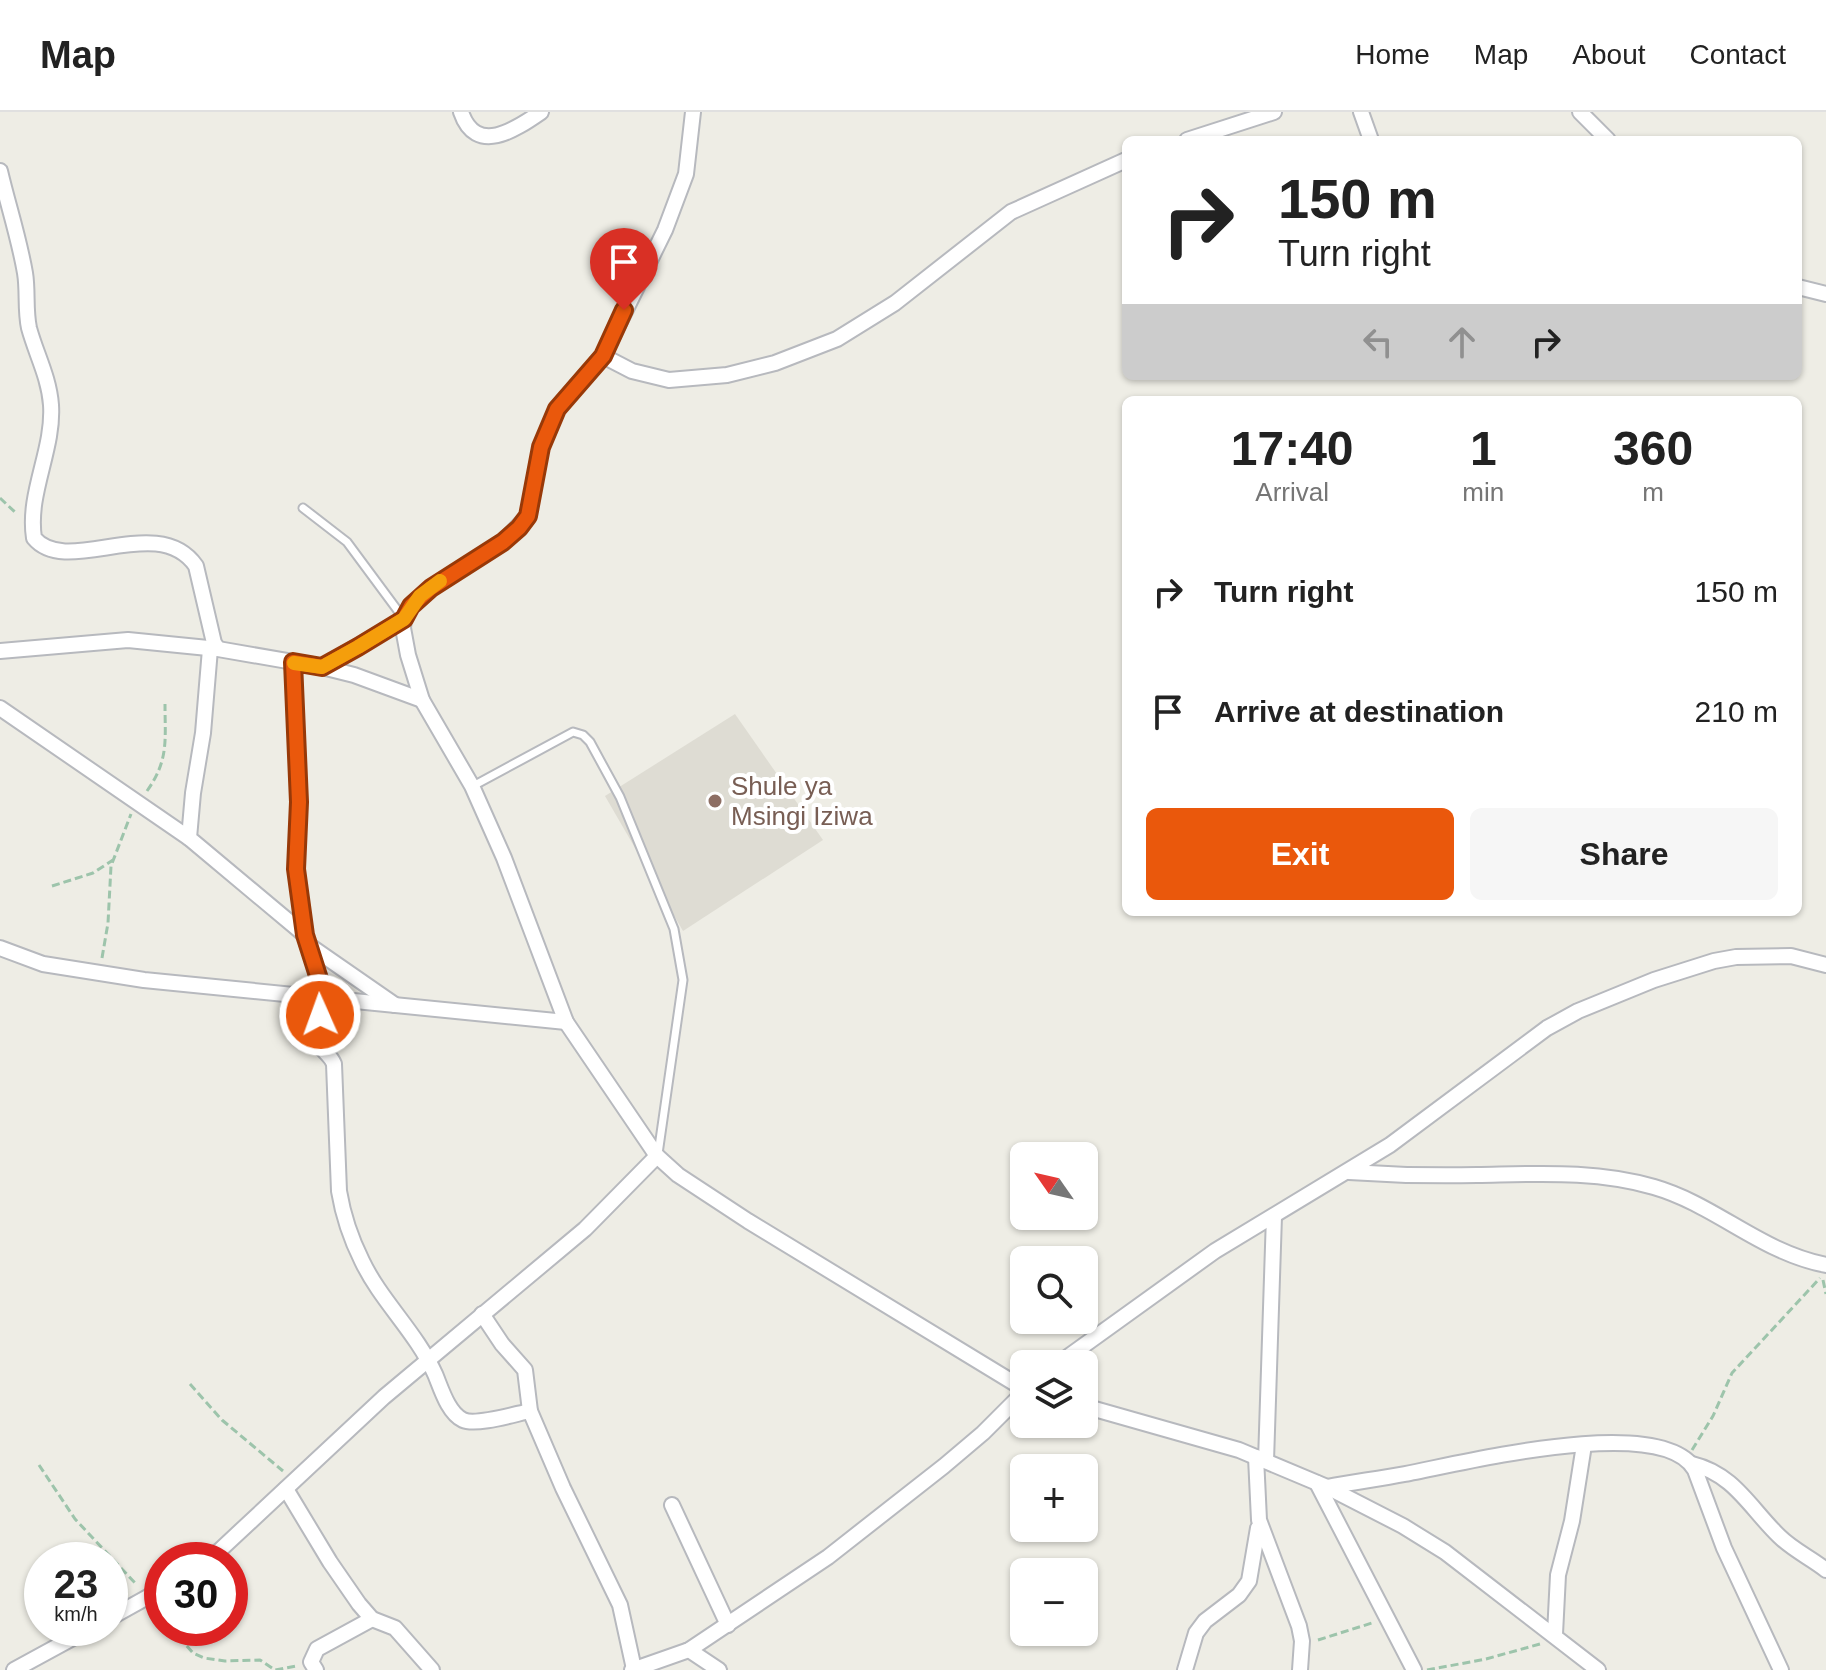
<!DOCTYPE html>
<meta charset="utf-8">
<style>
body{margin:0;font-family:Arial,sans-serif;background:#f6f6f6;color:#222;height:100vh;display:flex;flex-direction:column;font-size:30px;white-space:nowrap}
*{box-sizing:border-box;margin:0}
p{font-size:26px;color:#767676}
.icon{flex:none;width:44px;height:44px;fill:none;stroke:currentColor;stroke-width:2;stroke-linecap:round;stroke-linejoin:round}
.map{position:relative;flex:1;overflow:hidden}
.sheet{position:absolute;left:1122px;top:284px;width:680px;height:520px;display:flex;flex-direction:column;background:#fff;border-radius:12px;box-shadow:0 2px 6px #0004}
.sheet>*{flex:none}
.hud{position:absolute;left:1122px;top:24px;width:680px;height:244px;border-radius:12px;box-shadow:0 2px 6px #0004;background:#fff;color:#222;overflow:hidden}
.needle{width:52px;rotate:304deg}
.tools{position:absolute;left:1010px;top:1030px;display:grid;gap:16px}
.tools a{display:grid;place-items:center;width:88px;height:88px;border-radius:12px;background:#fff;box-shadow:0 2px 6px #0004;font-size:40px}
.speed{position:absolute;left:24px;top:1430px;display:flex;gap:16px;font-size:40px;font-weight:700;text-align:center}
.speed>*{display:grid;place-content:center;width:104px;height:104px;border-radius:50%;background:#fff;box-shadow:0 2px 6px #0004;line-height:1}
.speed small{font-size:20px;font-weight:400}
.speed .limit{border:12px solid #d22;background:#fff;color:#111}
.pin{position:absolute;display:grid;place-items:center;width:68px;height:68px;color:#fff;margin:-82px -34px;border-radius:50% 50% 50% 0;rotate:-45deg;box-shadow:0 0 8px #0007}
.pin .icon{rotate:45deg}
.me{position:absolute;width:88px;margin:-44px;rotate:358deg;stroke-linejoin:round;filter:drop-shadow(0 0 6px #0008)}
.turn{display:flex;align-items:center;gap:28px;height:168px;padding:0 24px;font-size:36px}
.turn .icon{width:104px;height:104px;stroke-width:2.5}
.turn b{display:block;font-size:56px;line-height:68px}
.lanes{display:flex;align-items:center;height:76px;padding:0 24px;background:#0003;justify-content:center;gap:40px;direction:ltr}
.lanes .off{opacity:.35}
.eta{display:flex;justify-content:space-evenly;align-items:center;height:136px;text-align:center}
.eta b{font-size:48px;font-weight:700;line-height:56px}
.button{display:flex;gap:16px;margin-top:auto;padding:16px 24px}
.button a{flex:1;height:92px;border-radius:12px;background:#ea580c;color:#fff;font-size:32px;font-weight:700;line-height:92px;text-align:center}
.button a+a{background:#f6f6f6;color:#222}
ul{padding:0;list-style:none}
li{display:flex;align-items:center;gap:24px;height:120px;padding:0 24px}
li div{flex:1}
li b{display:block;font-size:30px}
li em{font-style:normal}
header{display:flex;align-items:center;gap:48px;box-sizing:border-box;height:112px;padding:0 40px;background:#fff;border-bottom:2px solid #e0e0e0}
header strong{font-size:38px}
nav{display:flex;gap:44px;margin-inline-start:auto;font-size:28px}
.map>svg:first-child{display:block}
</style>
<header>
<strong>Map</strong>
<nav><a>Home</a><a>Map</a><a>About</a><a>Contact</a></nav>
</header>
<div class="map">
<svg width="1826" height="1558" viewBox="0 0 1826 1558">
<rect width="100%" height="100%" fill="#eeede5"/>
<polygon fill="#dedcd3" points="735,602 823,728 683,819 605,684"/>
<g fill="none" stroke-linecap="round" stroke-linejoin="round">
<g stroke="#b7b9be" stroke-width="11">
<g id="lane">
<polyline points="303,396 347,430 404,507"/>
<polyline points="473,674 573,620 583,623 590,630 620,685 674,817 683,868 658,1042"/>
</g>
</g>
<g stroke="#b7b9be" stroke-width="18">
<g id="street">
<path d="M 461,0 C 476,44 515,18 541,0"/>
<polyline points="693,0 686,62 665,118 603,244 557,297 541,335 528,404 503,430 431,476 411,494 404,507 403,516 408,543 422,588 472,674 504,746 566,910 657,1044 678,1063 748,1109 1024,1277"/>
<polyline points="1361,0 1371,28"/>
<polyline points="1580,0 1608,28"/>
<polyline points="1187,28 1274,0"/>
<path d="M 0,59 C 8,93 19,126 25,161 C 28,179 25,197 29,216 C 36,242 49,265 51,293 C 54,338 27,381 34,426 C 67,466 158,399 196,454 L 214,531 L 218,537"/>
<polyline points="1798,175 1826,182"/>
<polyline points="603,244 632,259 669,268 727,263 775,251 837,227 895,191 1011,100 1126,48"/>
<polyline points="210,537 203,621 193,681 189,726 305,823"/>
<polyline points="0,539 128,528 218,537 322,555 354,563 422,588"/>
<polyline points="293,550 299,690 296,757 305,823 320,870 319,886"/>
<polyline points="322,555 404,507"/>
<polyline points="0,596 189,726"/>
<polyline points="307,832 395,893"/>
<polyline points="0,836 43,852 144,868 566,910"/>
<path d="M 323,886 C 321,901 314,921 321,935 C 325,941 331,944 334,952 L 339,1079 C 343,1103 351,1127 362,1149 C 381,1189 416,1220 435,1262 C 441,1276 448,1301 463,1308 C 476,1314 515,1302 530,1299"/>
<path d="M 1349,1060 C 1392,1063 1434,1064 1477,1063 C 1537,1062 1596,1058 1654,1075 C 1716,1093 1760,1140 1826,1153"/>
<polyline points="482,1202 502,1232 525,1258 530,1299 563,1376 620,1493 634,1557"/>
<polyline points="1058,1252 1215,1139 1390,1033 1547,916 1578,899 1654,868 1714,849 1736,845 1791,844 1826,853"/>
<polyline points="1084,1294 1239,1338 1327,1375 1403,1414 1445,1440 1598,1558"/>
<polyline points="1256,1345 1259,1408 1299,1514 1302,1529 1300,1558"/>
<polyline points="1266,1349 1274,1104"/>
<path d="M 1692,1352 C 1734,1362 1750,1396 1779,1424 C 1793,1438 1811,1446 1826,1458"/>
<polyline points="1317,1371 1414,1558"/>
<path d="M 1327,1375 C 1353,1370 1379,1367 1405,1362 C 1460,1352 1662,1300 1695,1358 L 1724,1436 L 1781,1558"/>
<polyline points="286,1377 330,1450 359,1492 372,1507 395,1516 432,1558"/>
<polyline points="672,1393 728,1513"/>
<polyline points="206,1448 219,1439 384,1285 585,1117 657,1044"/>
<polyline points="110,1506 162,1477"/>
<polyline points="1555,1522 1558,1463 1572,1409 1584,1333"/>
<polyline points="689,1538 719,1558"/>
<polyline points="14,1558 91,1516"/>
<polyline points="316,1558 311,1550 317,1537 372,1507"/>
<polyline points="632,1558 689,1538 828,1445 944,1354 983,1321 1024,1280"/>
<polyline points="1185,1558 1196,1521 1205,1509 1239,1483 1249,1469 1258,1416"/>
</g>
</g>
<g stroke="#9dc4ab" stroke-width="3" stroke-dasharray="8 4" stroke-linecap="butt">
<polyline points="0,386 17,402"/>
<path d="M 147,679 C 169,648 165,628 165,592"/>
<polyline points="52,774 93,761 113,748"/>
<polyline points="102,846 108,811 111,754 131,702"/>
<polyline points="1823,1168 1826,1182"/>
<polyline points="190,1272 222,1308 283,1359"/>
<polyline points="1692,1338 1713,1304 1732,1261 1820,1166"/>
<polyline points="39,1353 75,1407 137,1473"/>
<polyline points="171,1516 193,1541 204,1546 225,1549 260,1548 275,1558 296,1554"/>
<polyline points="1318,1528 1372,1511"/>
<polyline points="1427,1558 1486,1547 1540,1532"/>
</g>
<use href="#lane" stroke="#fff" stroke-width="7"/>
<use href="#street" stroke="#fff" stroke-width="14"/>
</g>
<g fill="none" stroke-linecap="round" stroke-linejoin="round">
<g stroke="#983908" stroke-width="20">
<polyline id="route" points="320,903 323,886 319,886 320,870 305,823 296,757 299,690 293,550 322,555 358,535 404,507 411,494 431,476 503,430 519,416 528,404 541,335 557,297 603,244 624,198"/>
</g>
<use href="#route" stroke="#ea580c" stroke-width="14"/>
<polyline stroke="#f59e0b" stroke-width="14" points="294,551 322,555 358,535 404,507 420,484 440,469"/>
</g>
<circle fill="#8d6e63" stroke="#fff" stroke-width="3" cx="715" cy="689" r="8"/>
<g text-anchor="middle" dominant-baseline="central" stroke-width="8" stroke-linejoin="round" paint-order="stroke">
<g font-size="26" fill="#785e54" stroke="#fff" text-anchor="start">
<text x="731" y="674">Shule ya<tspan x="731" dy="30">Msingi Iziwa</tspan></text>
</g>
</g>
</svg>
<div class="tools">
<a><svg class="needle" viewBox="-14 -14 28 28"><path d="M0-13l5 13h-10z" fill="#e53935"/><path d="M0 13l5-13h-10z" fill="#767676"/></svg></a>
<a><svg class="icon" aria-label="search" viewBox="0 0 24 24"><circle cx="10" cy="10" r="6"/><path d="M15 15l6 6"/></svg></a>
<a><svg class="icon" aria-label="layers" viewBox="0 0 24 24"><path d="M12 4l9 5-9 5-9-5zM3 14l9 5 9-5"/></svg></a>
<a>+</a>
<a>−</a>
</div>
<div class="speed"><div>23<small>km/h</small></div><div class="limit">30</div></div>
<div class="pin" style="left:624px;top:198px;background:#d93025"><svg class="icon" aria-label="arrive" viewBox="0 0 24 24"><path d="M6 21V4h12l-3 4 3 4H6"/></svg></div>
<svg class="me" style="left:320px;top:903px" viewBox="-20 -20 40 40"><circle r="17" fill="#ea580c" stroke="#fff" stroke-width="3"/><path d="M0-11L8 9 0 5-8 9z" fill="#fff"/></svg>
<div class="hud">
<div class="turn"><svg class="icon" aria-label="right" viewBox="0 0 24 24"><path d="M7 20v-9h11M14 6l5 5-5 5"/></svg><div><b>150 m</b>Turn right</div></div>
<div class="lanes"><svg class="icon off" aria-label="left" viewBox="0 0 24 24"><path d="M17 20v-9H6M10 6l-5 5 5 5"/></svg><svg class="icon off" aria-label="ahead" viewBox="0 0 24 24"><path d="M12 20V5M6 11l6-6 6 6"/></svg><svg class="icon" aria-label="right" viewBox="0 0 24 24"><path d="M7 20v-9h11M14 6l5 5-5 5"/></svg></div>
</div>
<section class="sheet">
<div class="eta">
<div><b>17:40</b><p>Arrival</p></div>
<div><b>1</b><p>min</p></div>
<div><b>360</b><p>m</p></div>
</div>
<ul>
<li><svg class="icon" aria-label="right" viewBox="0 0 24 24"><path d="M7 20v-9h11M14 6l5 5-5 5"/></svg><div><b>Turn right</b></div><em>150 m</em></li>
<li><svg class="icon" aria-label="arrive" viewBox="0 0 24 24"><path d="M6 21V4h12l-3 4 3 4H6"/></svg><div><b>Arrive at destination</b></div><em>210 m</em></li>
</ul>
<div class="button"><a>Exit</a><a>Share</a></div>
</section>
</div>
